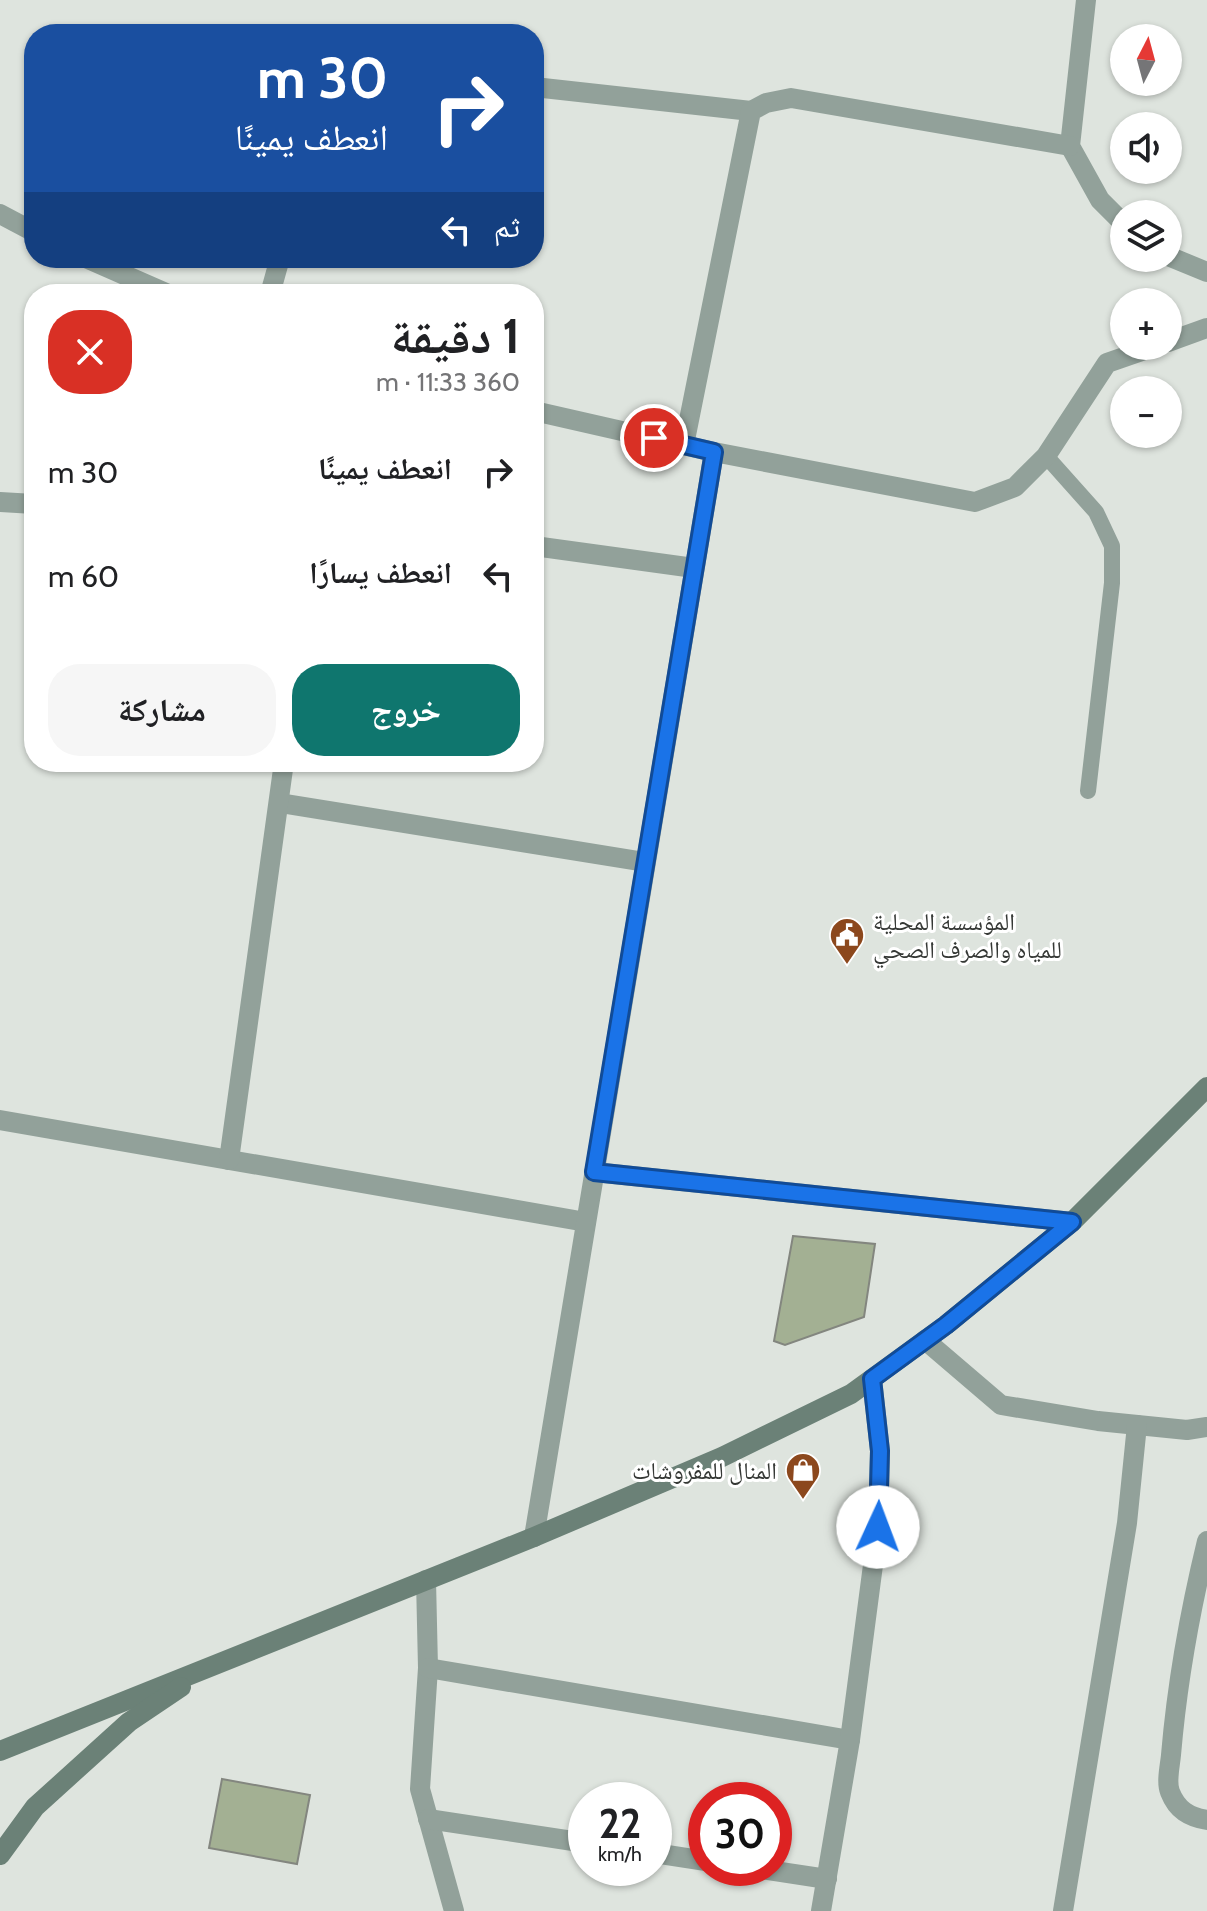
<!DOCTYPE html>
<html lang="ar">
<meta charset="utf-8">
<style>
body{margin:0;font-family:Cabin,"Noto Naskh Arabic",sans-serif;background:#f6f6f6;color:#202124;direction:rtl;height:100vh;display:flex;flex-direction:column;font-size:30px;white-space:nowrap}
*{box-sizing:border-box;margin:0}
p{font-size:26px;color:#757577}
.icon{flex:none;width:44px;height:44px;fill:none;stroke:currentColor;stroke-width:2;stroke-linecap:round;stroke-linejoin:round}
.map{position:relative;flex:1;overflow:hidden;direction:ltr}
.panel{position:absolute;left:24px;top:284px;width:520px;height:488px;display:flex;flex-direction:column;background:#fff;border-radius:32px;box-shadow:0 2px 6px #0004;direction:rtl}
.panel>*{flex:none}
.banner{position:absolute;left:24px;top:24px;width:520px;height:244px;border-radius:32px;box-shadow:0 2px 6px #0004;direction:rtl;background:#1a4fa0;color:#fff;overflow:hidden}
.needle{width:52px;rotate:6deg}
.controls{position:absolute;left:1110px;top:24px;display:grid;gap:16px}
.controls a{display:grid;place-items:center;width:72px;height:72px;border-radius:50%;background:#fff;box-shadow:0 2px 6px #0004;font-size:40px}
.speed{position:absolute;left:568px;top:1782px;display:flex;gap:16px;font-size:40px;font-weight:700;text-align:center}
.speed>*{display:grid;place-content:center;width:104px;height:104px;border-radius:50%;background:#fff;box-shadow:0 2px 6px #0004;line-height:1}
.speed small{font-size:20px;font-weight:400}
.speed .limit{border:12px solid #d22;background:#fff;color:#111}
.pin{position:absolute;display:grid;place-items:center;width:68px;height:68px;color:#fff;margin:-34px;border:4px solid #fff;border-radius:50%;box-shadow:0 2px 8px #0007}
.me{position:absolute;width:88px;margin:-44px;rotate:2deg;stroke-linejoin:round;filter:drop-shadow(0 0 6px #0008)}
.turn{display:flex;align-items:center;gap:28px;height:168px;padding:0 24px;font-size:36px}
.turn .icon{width:104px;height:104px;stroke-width:2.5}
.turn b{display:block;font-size:56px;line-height:68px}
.then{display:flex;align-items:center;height:76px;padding:0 24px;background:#0003;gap:16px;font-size:30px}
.round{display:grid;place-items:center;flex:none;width:84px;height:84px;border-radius:32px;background:#f6f6f6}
.overview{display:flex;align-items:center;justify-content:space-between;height:136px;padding:0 24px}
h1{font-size:48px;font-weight:700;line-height:60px}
.cta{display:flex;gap:16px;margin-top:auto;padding:16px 24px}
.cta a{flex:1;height:92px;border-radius:32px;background:#0f766e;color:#fff;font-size:32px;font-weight:700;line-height:92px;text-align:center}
.cta a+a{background:#f6f6f6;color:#202124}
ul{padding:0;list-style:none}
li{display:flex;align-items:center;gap:24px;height:104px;padding:0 24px}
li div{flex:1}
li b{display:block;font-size:30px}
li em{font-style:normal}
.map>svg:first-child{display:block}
</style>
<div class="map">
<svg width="1207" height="1911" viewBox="0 0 1207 1911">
<rect width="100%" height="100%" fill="#dee4de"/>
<g fill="#a3b093" stroke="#83867f" stroke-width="2">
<polygon points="793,1236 875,1244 864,1317 785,1345 774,1341"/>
<polygon points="222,1779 310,1795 297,1864 209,1848"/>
</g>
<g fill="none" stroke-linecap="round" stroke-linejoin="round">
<polyline stroke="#92a19a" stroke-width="16" points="1046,456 1096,512 1112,546 1112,583 1088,791"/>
<g stroke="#92a19a" stroke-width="20">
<polyline points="1086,0 1070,146 1100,200 1124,224"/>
<polyline points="534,87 751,111"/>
<polyline points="0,214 34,232"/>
<polyline points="1168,256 1207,272"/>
<polyline points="86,258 168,294"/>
<polyline points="270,294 280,258"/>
<polyline points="1168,342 1207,328"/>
<polyline points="534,411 714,452 975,502 1015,487 1046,456 1107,363 1156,346"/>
<polyline points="684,445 751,111 766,103 791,98 1070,146"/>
<polyline points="0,502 34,504"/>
<polyline points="534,546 694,568"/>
<polyline points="280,803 645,862"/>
<polyline points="0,1120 586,1222"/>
<polyline points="229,1160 284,762"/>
<polyline points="594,1172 1072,1222"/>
<polyline points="925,1340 1001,1405 1098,1421 1187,1430 1207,1427"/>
<polyline points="534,1537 714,452"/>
<path d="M 1207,1541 C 1190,1611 1177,1684 1171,1755 C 1170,1766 1166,1782 1170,1792 C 1177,1810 1189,1817 1207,1820"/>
<polyline points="426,1580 428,1668 420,1789 454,1911"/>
<polyline points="428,1668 850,1740"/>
<polyline points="428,1819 586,1843"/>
<polyline points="654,1853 706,1861"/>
<polyline points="755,1868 827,1879"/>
<polyline points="821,1911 850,1740 878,1527 880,1451 872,1379"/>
<polyline points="1063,1911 1127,1523 1137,1425"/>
</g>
<g stroke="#6b8177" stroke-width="20">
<polyline points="0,1751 534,1537 722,1457 851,1394 946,1325 1072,1222 1207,1087"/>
<polyline points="0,1855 35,1807 129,1722 181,1687"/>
</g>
</g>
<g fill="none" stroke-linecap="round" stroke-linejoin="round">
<g stroke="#114b97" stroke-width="20">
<polyline id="route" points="654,438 714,452 594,1172 1072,1222 946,1325 872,1379 880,1451 878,1527"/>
</g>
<use href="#route" stroke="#1a73e8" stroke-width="14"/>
</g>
<defs>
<g id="civic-pin" transform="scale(1.8)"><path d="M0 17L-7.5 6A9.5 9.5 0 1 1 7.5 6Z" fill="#8c481d" stroke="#fff"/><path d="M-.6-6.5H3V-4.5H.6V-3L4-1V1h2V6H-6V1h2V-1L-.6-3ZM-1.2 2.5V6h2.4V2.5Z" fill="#fff"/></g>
<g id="shop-pin" transform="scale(1.8)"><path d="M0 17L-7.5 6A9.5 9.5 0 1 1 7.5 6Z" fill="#8c481d" stroke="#fff"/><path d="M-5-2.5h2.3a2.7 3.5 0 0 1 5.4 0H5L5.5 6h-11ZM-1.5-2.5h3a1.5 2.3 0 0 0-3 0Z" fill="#fff"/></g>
</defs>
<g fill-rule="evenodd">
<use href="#civic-pin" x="847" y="935"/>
<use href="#shop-pin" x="803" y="1470"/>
</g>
<g text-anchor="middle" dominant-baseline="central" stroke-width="6" stroke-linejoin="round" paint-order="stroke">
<g font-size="24" fill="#353835" stroke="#fff" text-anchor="start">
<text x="873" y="921">المؤسسة المحلية<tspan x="873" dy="28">للمياه والصرف الصحي</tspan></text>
<text x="777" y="1470" text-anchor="end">المنال للمفروشات</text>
</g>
</g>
</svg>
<div class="controls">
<a><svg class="needle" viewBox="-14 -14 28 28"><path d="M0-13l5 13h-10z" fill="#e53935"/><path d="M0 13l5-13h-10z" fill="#757577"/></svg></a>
<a><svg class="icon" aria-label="sound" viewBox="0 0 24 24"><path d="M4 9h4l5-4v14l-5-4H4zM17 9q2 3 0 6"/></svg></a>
<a><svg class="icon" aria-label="layers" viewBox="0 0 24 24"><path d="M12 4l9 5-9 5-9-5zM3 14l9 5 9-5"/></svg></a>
<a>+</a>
<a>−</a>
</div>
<div class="speed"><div>22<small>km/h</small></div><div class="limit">30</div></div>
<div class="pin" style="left:654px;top:438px;background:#d93025"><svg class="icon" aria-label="arrive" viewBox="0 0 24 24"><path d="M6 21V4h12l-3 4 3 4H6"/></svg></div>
<svg class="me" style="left:878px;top:1527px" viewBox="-20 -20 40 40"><circle r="19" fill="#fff"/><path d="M0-13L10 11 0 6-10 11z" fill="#1a73e8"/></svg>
<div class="banner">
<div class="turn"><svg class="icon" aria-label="right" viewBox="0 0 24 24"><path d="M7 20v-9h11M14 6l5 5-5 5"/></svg><div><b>30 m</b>انعطف يمينًا</div></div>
<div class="then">ثم<svg class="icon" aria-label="left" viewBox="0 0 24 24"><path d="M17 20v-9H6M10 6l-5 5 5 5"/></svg></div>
</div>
<section class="panel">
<div class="overview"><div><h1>1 دقيقة</h1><p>360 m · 11:33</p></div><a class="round" style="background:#d93025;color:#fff"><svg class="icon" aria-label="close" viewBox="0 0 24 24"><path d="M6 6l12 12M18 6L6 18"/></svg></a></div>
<ul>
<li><svg class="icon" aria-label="right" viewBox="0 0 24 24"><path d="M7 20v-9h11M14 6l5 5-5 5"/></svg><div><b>انعطف يمينًا</b></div><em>30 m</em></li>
<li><svg class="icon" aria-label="left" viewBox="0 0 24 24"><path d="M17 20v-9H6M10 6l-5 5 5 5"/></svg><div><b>انعطف يسارًا</b></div><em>60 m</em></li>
</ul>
<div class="cta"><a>خروج</a><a>مشاركة</a></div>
</section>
</div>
